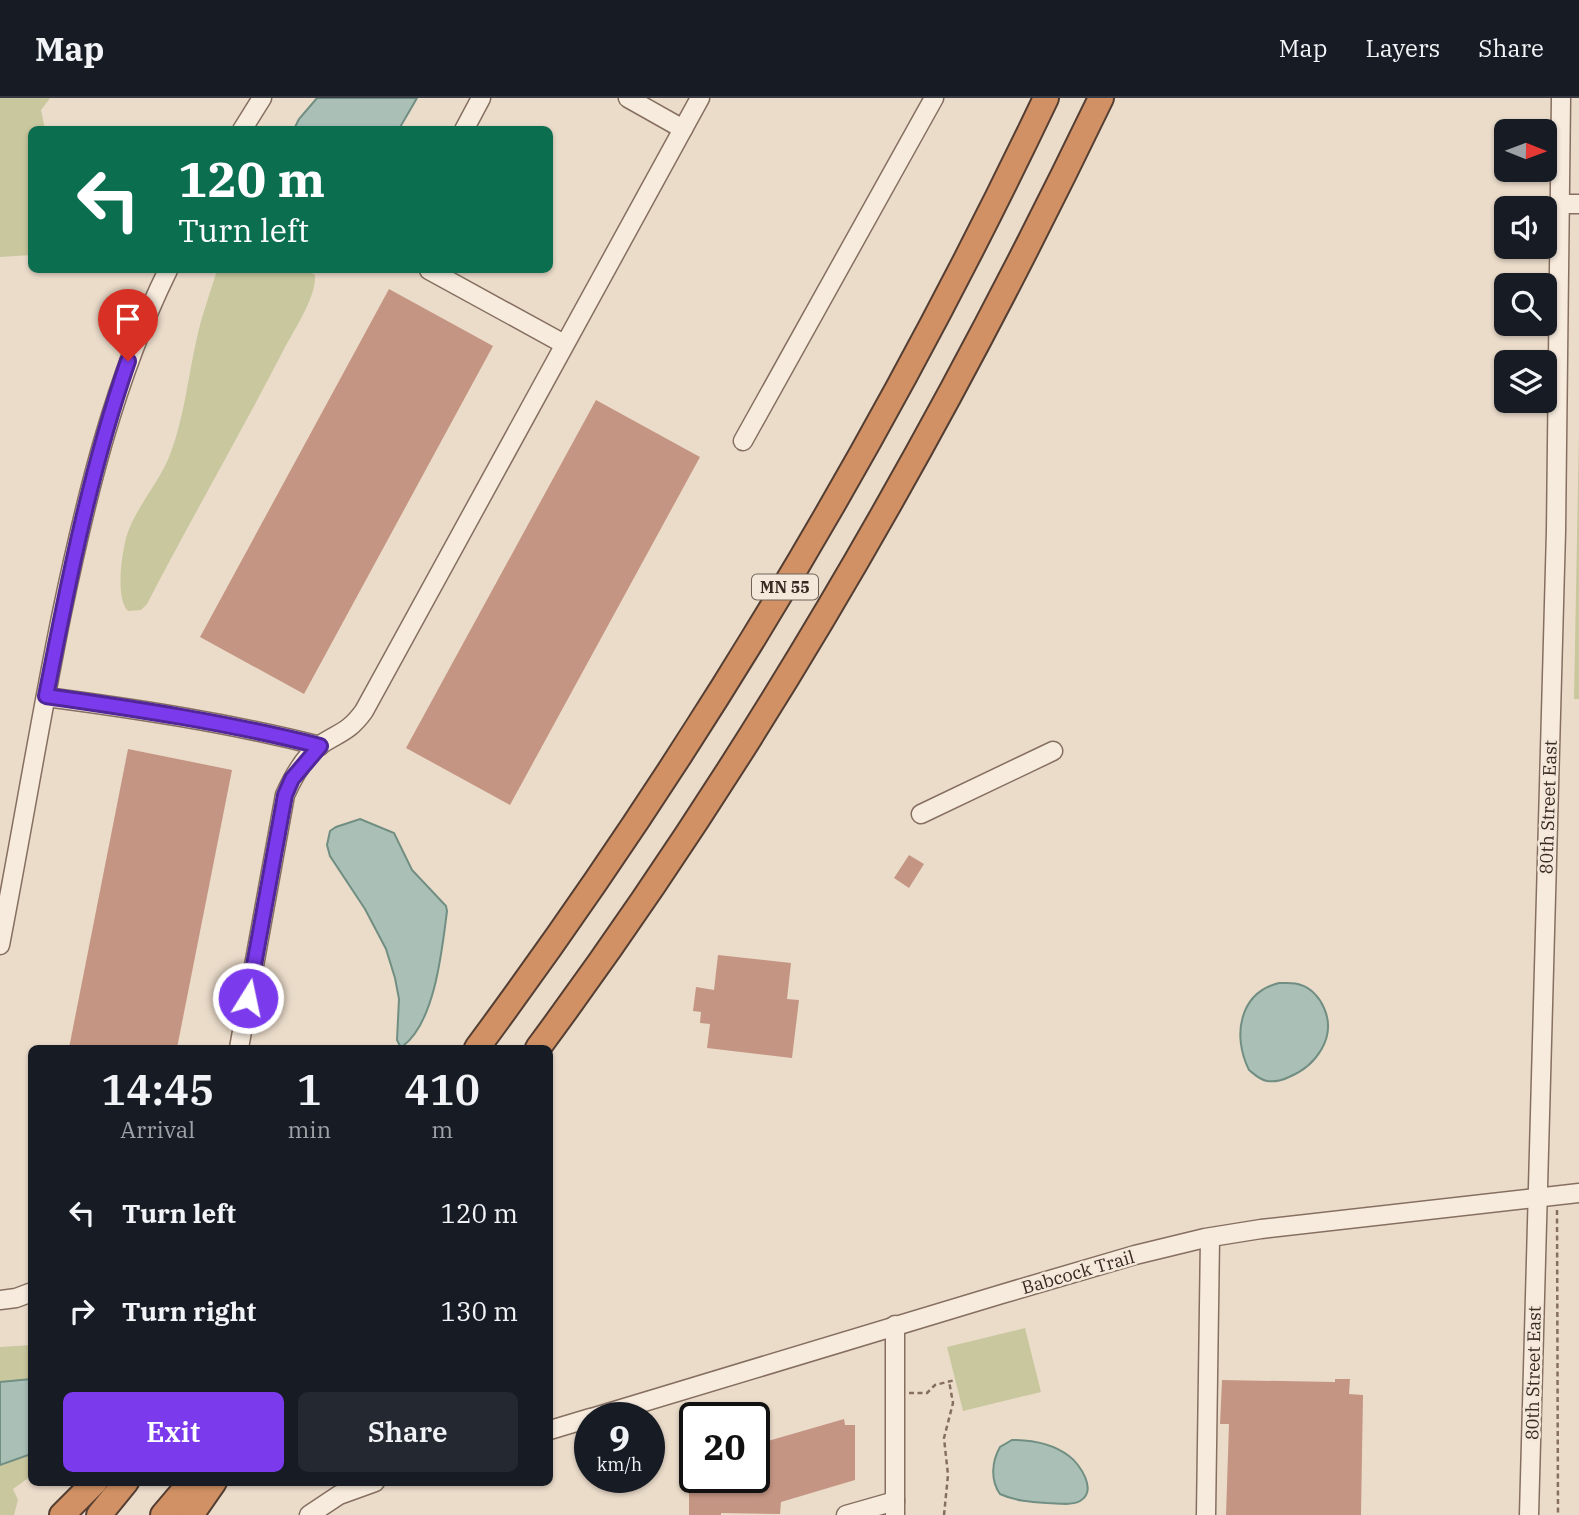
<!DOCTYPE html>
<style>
body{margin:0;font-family:"IBM Plex Serif",serif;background:#242831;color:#f1f3f6;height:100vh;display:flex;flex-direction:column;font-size:26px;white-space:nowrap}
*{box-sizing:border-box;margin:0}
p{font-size:23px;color:#9ea1a6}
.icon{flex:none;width:38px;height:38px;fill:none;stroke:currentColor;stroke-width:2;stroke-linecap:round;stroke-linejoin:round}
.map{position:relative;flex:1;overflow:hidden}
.panel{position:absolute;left:28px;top:947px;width:525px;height:441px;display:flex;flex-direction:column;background:#171b24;border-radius:10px;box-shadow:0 2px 5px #0004}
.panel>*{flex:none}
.guide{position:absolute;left:28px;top:28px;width:525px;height:147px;border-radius:10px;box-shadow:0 2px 5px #0004;background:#0b6e4f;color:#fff;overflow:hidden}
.needle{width:46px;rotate:91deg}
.tools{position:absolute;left:1494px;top:21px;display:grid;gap:14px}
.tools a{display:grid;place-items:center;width:63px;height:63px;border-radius:10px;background:#171b24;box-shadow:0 2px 5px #0004;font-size:35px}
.speed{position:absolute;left:574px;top:1304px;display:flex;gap:14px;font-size:35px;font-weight:700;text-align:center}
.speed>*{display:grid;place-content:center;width:91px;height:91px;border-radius:50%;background:#171b24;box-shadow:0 2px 5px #0004;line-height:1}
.speed small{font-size:18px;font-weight:400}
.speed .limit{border:4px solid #111;border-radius:10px;background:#fff;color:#111}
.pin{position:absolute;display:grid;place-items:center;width:60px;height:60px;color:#fff;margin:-72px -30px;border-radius:50% 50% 50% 0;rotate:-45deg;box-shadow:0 0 7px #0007}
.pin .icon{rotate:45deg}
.me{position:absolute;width:77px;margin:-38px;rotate:10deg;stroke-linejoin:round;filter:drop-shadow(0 0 5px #0008)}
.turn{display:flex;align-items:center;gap:24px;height:147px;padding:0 35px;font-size:32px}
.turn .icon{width:91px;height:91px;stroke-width:2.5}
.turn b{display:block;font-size:49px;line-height:60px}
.eta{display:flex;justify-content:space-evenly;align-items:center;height:119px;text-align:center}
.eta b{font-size:42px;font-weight:600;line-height:49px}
.button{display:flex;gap:14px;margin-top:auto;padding:14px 35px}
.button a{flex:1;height:80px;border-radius:10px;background:#7c3aed;color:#fff;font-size:28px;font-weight:600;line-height:80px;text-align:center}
.button a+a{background:#242831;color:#f1f3f6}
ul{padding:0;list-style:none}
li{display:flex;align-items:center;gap:21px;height:98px;padding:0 35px}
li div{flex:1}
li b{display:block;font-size:26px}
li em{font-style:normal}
header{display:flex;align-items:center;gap:42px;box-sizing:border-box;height:98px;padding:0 35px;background:#171b24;border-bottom:2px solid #363941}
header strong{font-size:33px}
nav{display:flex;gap:38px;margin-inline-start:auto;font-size:24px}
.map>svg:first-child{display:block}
</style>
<header>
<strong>Map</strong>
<nav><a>Map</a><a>Layers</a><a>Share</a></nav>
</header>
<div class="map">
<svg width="1579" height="1417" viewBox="0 0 1579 1417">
<rect width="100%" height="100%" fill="#ebdcca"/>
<g fill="#c8c79e">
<polygon points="0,0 50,0 41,12 45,31 32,32 31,157 0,159"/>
<path d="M 217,172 L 307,172 L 315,177 C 317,199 292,235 282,255 C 238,340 191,421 147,506 L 141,512 L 128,513 C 115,500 122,456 126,440 C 135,409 160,385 171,354 C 184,319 188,280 196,244 C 201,219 210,196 217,172 Z"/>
<polygon points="1579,332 1579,601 1574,601"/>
<polygon points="1025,1230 1041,1294 963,1313 947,1249"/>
<polygon points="31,1247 31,1378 13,1391 18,1402 14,1417 0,1417 0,1249"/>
</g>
<g fill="#aac0b6" stroke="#718e82" stroke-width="2">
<polygon points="317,0 417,0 399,31 294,31 299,21"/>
<path d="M 360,721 L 394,735 L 412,772 L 446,808 L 447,813 C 442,852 435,924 403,948 L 400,948 L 397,942 L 399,901 L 395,880 L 386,851 L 365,811 L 330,758 L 327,747 L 330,733 L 336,729 Z"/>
<path d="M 1279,885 C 1286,885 1295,884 1301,887 C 1311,890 1320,900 1324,910 C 1337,939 1316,968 1289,979 C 1283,982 1274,984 1267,983 C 1260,982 1254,976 1249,972 C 1232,938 1239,895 1279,885 Z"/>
<polygon points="31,1281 31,1356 0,1367 0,1284"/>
<path d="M 1012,1342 C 1031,1342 1053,1346 1069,1358 C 1080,1366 1098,1393 1080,1403 C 1071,1408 1057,1405 1047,1405 C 1031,1404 1015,1403 1000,1396 C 990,1382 992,1363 1000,1349 Z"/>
</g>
<g fill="#c59583">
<polygon points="389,191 493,248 304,596 200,539"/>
<polygon points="596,302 700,359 510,707 406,650"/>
<polygon points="128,651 232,672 177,950 69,950"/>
<polygon points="909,757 924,766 909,790 894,780"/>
<polygon points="718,857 791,865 787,901 799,902 792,960 707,950 710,926 700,925 701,914 693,913 696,889 714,892"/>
<polygon points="1335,1281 1350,1281 1349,1296 1363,1297 1361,1417 1226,1417 1229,1326 1220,1326 1222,1282 1335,1284"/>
<polygon points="844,1321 845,1327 855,1327 855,1382 781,1404 780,1416 721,1415 721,1417 689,1417 689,1379 754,1379 754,1347"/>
</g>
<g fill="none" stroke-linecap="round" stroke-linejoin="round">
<g stroke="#866f60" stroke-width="21">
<g id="minor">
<polyline points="628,0 683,31"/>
<polyline points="242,32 262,0"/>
<polyline points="464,32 481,0"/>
<polyline points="1560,106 1579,106"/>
<polyline points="429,172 564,246"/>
<polyline points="743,343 934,0"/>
<path d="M 46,599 C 137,611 230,625 320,648"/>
<polyline points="921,716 1053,653"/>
<path d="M 0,847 C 21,738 39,628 61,519 C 86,399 114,282 168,172"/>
<path d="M 239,950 L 285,697 C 293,679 304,659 320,647 C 340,634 349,634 364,613 L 700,0"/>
<polyline points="0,1202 16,1200 32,1194"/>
<polyline points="895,1227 895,1417"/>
<polyline points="591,1320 1002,1196 1135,1157 1205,1140 1261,1131 1579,1095"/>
<polyline points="550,1332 590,1320"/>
<polyline points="309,1417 339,1397 375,1384"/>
<polyline points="846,1417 895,1403"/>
<polyline points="1206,1417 1210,1140"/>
<polyline points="1529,1417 1556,433 1561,0"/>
</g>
</g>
<g stroke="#543e33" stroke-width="28">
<g id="highway">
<path d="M 477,950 C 697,653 887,334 1046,0"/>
<path d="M 538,950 C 758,653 941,332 1101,0"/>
<polyline points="62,1417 95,1384"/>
<polyline points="99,1417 126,1384"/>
<polyline points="163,1417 191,1384"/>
<polyline points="191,1417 214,1384"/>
</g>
</g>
<g stroke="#866f60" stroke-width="2.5" stroke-dasharray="5 3.5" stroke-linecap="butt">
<polyline points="1557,1112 1558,1417"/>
<polyline points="909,1295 927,1295 935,1287 955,1282"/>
<polyline points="944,1417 948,1377 944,1340 953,1305 949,1283"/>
</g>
<use href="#minor" stroke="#f6ebdd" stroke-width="18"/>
<use href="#highway" stroke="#d19164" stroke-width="24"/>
</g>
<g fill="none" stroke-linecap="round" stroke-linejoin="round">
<g stroke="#51269a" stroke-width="18">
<path id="route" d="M 128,263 C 90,373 68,485 46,598 C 137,611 230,625 320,648 L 292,681 L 285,697 L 248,900"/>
</g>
<use href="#route" stroke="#7c3aed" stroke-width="12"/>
</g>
<g text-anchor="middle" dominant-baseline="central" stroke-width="5" stroke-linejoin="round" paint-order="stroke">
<rect fill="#f3e8d9" stroke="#706259" stroke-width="2" x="752" y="476.5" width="66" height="25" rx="5"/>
<g font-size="16" font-weight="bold" fill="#382922">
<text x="785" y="489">MN 55</text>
</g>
<g font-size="18" fill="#382922" stroke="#f3e8d9">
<text transform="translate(1548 709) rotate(-88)">80th Street East</text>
<text transform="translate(1078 1174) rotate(-16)">Babcock Trail</text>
<text transform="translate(1533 1275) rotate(-89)">80th Street East</text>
</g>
</g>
</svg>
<div class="tools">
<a><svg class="needle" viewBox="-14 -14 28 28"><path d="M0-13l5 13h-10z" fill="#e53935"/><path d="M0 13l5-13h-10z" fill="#9ea1a6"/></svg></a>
<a><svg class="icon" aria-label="sound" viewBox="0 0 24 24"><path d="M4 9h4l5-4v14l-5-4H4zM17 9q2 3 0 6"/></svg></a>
<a><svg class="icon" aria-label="search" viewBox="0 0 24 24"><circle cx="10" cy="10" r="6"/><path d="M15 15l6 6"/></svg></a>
<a><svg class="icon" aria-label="layers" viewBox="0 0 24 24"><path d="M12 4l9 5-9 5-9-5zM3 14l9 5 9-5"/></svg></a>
</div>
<div class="speed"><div>9<small>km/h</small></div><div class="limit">20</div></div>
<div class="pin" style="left:128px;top:263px;background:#d93025"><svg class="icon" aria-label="arrive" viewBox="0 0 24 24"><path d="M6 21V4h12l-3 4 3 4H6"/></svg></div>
<svg class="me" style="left:248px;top:900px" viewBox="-20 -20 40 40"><circle r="17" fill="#7c3aed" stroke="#fff" stroke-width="3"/><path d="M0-11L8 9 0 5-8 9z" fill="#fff"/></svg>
<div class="guide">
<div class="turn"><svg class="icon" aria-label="left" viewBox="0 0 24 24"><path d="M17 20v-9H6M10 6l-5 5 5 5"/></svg><div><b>120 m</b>Turn left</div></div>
</div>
<section class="panel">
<div class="eta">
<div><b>14:45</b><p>Arrival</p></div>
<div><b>1</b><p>min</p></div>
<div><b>410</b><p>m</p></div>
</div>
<ul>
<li><svg class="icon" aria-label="left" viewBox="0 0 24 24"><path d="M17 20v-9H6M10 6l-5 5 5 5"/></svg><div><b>Turn left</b></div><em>120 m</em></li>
<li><svg class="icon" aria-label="right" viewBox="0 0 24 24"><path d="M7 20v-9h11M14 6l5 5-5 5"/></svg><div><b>Turn right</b></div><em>130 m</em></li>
</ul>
<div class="button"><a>Exit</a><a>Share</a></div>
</section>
</div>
